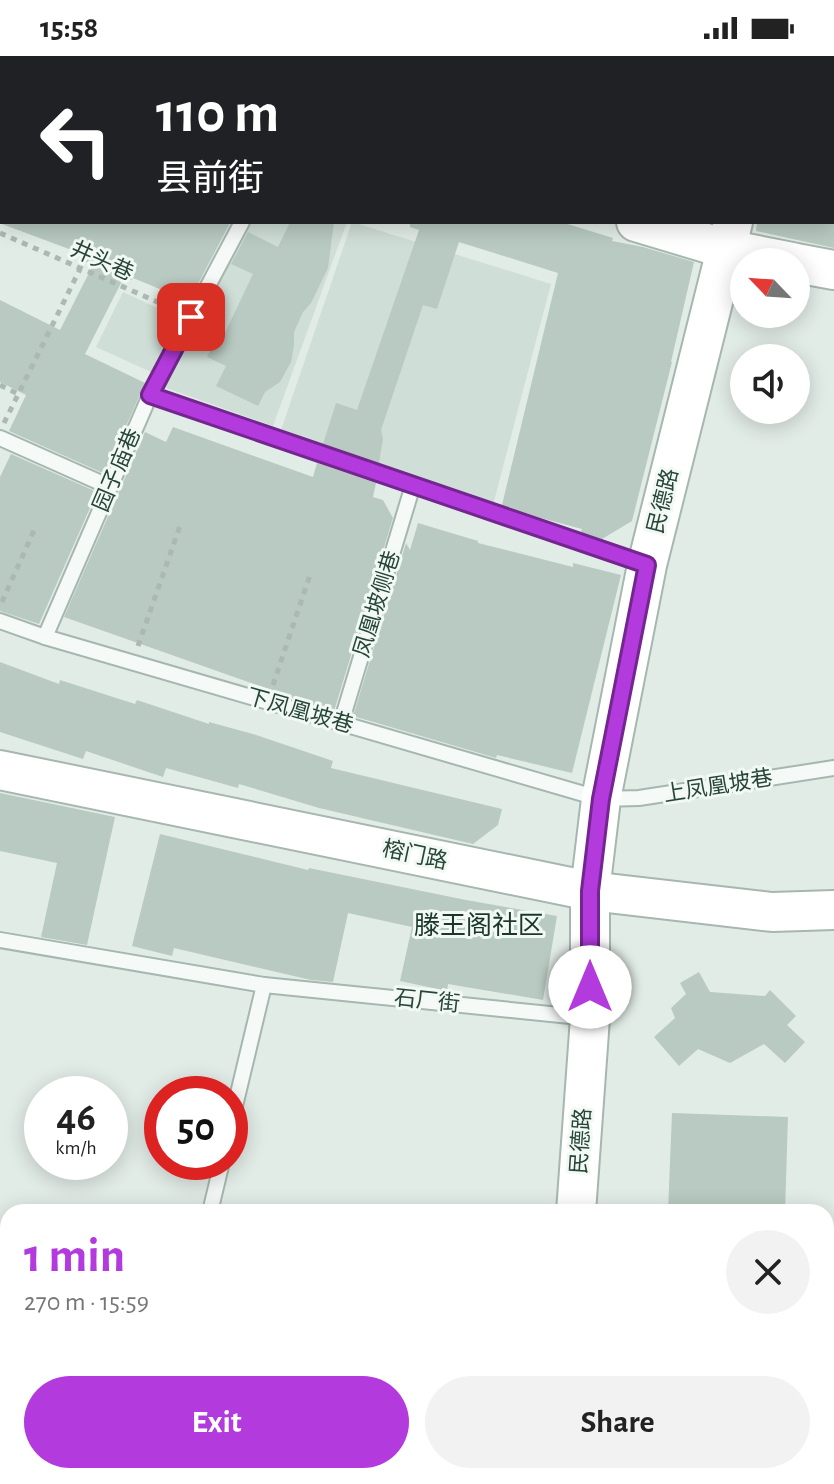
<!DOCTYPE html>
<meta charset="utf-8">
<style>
body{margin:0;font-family:"Alegreya Sans","Noto Sans SC",sans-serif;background:#f2f2f2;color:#222;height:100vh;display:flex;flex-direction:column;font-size:30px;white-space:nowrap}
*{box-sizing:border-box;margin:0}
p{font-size:26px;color:#767676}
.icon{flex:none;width:44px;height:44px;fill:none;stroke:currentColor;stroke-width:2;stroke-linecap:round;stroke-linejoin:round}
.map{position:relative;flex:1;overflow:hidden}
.panel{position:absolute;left:0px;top:1148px;width:834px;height:280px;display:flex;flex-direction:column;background:#fff;border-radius:24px 24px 0 0;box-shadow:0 4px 20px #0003}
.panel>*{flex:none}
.guide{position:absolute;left:0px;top:0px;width:834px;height:168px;box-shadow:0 4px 20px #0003;background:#202124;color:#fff;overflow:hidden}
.needle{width:52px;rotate:295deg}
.fabs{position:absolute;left:730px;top:192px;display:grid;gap:16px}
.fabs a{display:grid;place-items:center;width:80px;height:80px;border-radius:50%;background:#fff;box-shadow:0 4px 20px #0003;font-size:40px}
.speed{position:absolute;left:24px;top:1020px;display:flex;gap:16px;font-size:40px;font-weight:700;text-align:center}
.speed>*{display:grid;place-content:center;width:104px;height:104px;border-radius:50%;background:#fff;box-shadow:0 4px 20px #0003;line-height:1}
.speed small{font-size:20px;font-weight:400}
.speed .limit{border:12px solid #d22;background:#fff;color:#111}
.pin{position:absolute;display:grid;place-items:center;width:68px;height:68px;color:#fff;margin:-34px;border-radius:16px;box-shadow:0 4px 12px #0006}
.me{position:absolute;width:88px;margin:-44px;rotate:0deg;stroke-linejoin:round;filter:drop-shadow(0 0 6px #0008)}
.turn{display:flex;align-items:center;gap:28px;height:168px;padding:0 24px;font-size:36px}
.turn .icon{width:104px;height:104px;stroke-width:2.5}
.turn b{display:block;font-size:56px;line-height:68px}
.round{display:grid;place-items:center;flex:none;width:84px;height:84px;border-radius:42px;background:#f2f2f2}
.overview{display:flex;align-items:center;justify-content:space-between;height:136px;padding:0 24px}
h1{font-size:48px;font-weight:700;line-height:60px;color:#b33add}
.cta{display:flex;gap:16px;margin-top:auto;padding:16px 24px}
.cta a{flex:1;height:92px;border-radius:48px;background:#b33add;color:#fff;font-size:32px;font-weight:700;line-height:92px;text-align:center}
.cta a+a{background:#f2f2f2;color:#222}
.status{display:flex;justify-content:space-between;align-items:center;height:56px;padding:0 40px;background:#fff;direction:ltr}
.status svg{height:22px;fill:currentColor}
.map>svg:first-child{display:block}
</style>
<div class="status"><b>15:58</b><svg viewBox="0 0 49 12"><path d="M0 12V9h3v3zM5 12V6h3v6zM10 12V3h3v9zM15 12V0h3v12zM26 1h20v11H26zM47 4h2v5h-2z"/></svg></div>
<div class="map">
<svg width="834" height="1428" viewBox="0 0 834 1428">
<rect width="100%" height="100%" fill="#e2ece7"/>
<g fill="#cfded6">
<polygon points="250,166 347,166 273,370 161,330"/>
<polygon points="352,166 551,228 493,449 280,377"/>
<polygon points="123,236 179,262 151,316 96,291"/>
</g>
<polygon fill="#d7cfc2" points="826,1339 834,1339 834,1428 725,1428 635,1420 826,1420"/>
<polygon fill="#99cfaf" points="0,1380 8,1380 8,1420 487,1420 576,1428 0,1428"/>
<g fill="#b8cac1">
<polygon points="3,166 227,166 230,167 189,245 133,222 131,224 124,221 85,298 145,327 105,418 9,375 26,339 0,326 0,244 60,274 93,209 83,205 85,199 2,168"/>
<polygon points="290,166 334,166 328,212 311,247 303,256 294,276 294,289 291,306 280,326 265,336 258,350 216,330 226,310 207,301 219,276 224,279 253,218 231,208 248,176 278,191"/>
<polygon points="410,166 561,166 613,182 612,185 643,191 694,206 671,306 672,306 632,465 602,483 581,476 582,473 541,462 502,449 558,217 459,186 437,253 423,249 381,374 383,383 379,407 323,388 336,347 357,354 419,174 410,171"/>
<polygon points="757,166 834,166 834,192 756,175"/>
<polygon points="173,371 313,421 317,407 376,427 373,441 383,444 393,462 334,655 281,639 282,638 64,561 145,376 166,386"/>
<polygon points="11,398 97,436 39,568 0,555 0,421"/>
<polygon points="418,467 478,485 478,487 573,511 573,507 621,519 572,717 497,699 496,702 353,660 406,487 410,494"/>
<polygon points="0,606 59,628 60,624 135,648 137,644 209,668 209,666 253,678 333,705 331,712 502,753 498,769 473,788 319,752 239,728 238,732 166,712 163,721 86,695 83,703 0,676"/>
<polygon points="0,737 115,761 87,889 41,881 57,807 0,795"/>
<polygon points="160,778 308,814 309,812 466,844 557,860 543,944 448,928 447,935 400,925 412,871 348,857 333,926 311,924 174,892 172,900 132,890"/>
<polygon points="699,916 710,936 765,940 770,934 796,960 787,969 805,986 785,1007 764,988 730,1007 698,993 679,1010 654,981 675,962 671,952 686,938 680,927"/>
<polygon points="672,1057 788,1061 785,1156 668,1156"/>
</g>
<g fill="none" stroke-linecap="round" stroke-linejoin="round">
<g stroke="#a6b7af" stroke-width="18">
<g id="lane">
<polyline points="17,2 19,0"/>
<polyline points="528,2 529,0"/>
<polyline points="589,2 589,0"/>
<polyline points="654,2 654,0"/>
<polyline points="0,17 2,15"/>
<polyline points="150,339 647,509"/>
<polyline points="0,382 110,431"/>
<polyline points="0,565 45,581 601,743 639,742 834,712"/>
<polyline points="45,581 150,339 242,166"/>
<polyline points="341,667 413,429"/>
<polyline points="0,884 264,929 590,962"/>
<polyline points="230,1071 264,929"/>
<polyline points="210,1156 222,1106"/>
</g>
</g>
<g stroke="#a6b7af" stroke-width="42">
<g id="secondary">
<polyline points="55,0 63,2"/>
<polyline points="778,2 778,0"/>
<polyline points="636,166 726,193 792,206"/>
<polyline points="796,207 834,214"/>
<polyline points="0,714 590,835 772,856 834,854"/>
<polyline points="576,1156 590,962 590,835 601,743 647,509 733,166"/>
<polyline points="560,1428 560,1420"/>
<polyline points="602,1428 602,1420"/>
</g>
</g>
<g stroke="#a0b9ac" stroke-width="46">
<g id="primary">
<polyline points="0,1219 8,1219"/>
<polyline points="826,1276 834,1277"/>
<polyline points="0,1277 8,1277"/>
<polyline points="826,1326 834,1327"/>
</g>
</g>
<g stroke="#abb9b2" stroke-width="5" stroke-dasharray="6 6" stroke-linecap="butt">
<polyline points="0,177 176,254"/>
<polyline points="0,329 18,338"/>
<polyline points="4,367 80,213"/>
<polyline points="2,546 36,470"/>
<polyline points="138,590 180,470"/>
<polyline points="273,629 311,516"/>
<polyline points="0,1314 8,1315"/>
<polyline points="0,1352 8,1353"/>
<polyline points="768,1420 834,1426"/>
</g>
<use href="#lane" stroke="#f5f9f7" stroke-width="14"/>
<use href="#secondary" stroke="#fff" stroke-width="38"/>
<use href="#primary" stroke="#fff" stroke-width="42"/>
</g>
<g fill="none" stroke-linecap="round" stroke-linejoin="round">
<g stroke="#742690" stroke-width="20">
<polyline id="route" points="191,261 150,339 647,509 601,743 590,835 590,931"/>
</g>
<use href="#route" stroke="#b33add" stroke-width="14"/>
</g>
<g text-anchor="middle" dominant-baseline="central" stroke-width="6" stroke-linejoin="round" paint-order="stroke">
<g font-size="22" fill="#284638" stroke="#f2f9f5">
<text transform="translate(102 205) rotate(24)">井头巷</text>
<text transform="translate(117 414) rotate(-67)">园子庙巷</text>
<text transform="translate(663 445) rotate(-76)">民德路</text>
<text transform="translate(377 548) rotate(-73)">凤凰坡侧巷</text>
<text transform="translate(300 655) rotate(16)">下凤凰坡巷</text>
<text transform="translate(718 730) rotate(-9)">上凤凰坡巷</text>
<text transform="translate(415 799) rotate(12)">榕门路</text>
<text transform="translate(427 945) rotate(6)">石厂街</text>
<text transform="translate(581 1085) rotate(-86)">民德路</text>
</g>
<g font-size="26" fill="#1a372a" stroke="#f2f9f5">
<text x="479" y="870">滕王阁社区</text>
</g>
</g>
</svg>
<div class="fabs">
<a><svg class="needle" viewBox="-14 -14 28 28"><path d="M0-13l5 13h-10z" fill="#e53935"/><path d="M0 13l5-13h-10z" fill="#767676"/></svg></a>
<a><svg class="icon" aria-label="sound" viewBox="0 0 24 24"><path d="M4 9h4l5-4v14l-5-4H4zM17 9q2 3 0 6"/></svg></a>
</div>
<div class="speed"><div>46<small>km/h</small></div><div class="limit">50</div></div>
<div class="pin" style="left:191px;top:261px;background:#d93025"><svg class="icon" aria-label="arrive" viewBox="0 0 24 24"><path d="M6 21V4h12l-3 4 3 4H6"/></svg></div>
<svg class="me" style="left:590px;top:931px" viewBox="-20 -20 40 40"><circle r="19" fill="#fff"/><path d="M0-13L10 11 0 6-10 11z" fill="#b33add"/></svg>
<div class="guide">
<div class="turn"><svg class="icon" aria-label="left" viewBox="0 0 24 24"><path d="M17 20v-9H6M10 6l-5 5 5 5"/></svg><div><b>110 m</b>县前街</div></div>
</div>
<section class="panel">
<div class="overview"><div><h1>1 min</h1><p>270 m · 15:59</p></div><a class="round"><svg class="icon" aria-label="close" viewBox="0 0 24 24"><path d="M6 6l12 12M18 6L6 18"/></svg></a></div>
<div class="cta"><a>Exit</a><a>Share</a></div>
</section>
</div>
